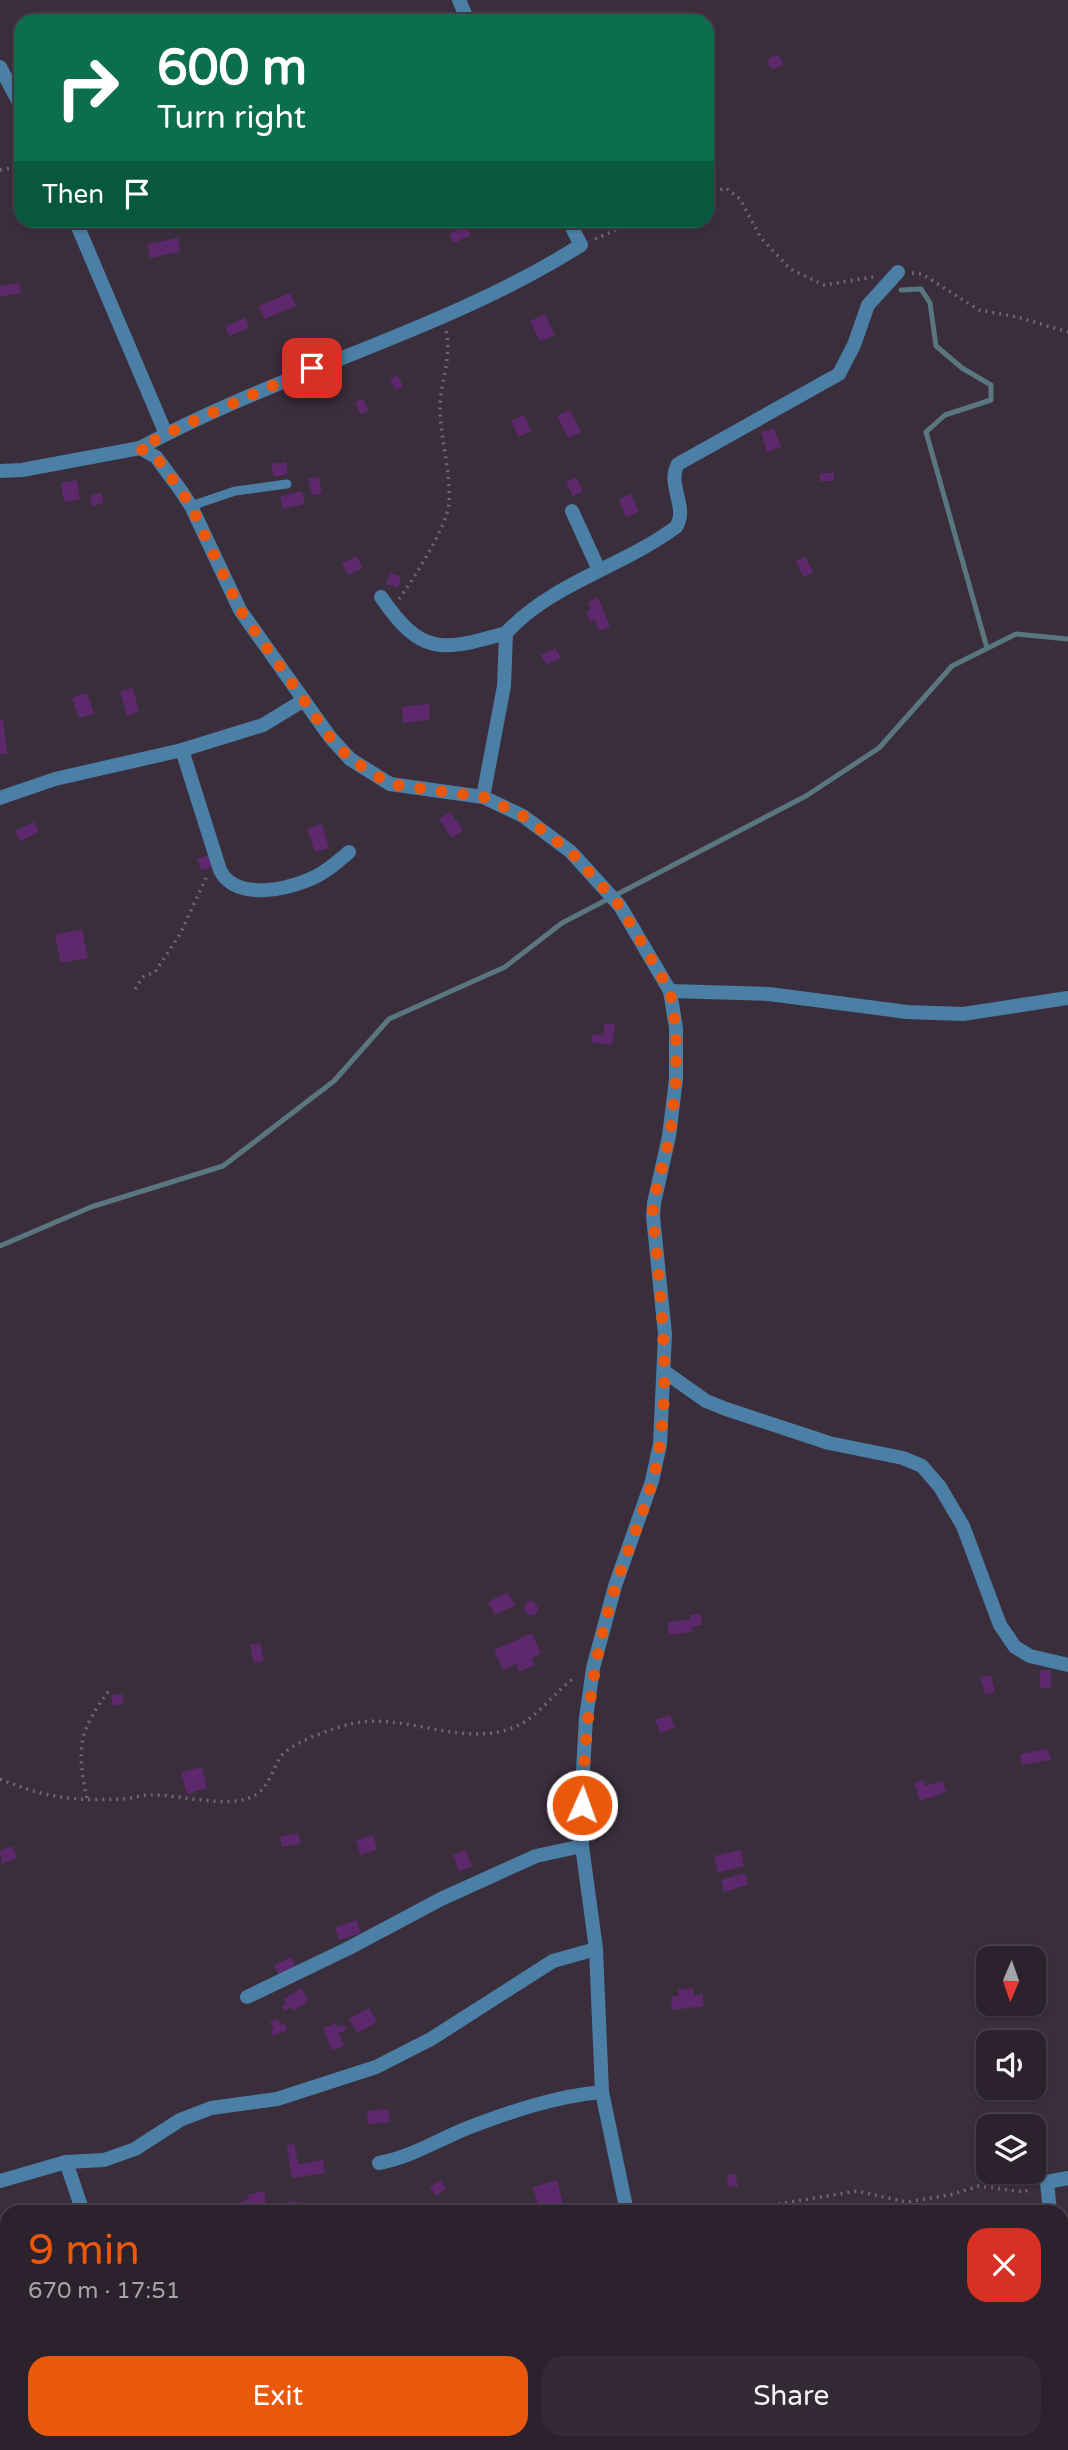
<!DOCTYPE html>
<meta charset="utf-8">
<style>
body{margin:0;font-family:"Varela Round",sans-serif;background:#342a36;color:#f1f3f6;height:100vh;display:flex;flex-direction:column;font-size:26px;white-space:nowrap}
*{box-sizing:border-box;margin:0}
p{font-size:23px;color:#a6a4aa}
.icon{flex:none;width:38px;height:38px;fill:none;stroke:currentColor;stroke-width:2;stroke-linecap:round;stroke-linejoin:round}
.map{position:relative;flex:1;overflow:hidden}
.side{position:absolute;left:0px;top:2205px;width:1069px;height:245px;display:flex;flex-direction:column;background:#2c222e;border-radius:21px 21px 0 0;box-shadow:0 2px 5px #0004,0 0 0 2px #483f4a}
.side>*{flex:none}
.guide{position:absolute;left:14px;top:14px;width:700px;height:214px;border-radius:21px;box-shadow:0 2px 5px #0004,0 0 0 2px #483f4a;background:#0b6e4f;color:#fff;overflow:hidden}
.needle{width:46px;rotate:182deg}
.fabs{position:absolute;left:976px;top:1946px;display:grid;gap:14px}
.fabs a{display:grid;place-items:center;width:70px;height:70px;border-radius:14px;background:#2c222e;box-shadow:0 2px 5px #0004,0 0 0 2px #483f4a;font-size:35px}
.pin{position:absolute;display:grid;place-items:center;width:60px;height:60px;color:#fff;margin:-30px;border-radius:14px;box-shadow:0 4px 10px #0006}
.me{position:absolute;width:77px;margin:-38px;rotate:2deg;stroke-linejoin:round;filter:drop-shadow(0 0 5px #0008)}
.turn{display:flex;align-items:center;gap:24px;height:147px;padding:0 28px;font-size:32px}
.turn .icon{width:91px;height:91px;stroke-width:2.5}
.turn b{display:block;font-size:49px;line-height:60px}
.then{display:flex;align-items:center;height:66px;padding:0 28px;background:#0003;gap:14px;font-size:26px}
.round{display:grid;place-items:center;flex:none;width:74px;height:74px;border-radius:21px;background:#342a36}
.headline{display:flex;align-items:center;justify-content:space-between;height:119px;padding:0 28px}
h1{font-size:42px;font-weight:600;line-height:52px;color:#ea580c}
.action{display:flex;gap:14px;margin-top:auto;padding:14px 28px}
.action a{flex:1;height:80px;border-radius:21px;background:#ea580c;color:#fff;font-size:28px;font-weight:600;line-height:80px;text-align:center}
.action a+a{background:#342a36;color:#f1f3f6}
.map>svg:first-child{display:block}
</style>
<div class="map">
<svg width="1068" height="2450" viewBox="0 0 1068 2450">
<rect width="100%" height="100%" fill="#3a2e3d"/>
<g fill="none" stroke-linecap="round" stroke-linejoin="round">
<g stroke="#5a767e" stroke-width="5">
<polyline points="901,290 921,289 930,303 936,346 962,368 991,385 991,400 945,415 926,432 987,648"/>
<polyline points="0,1246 91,1207 223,1166 334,1081 389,1019 505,967 562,923 806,796 879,748 952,666 1016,634 1068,639"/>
</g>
</g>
<g fill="#5e286c">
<polygon points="777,55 783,61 782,66 773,69 768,64 769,58"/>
<polygon points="480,220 508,220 484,231"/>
<polygon points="466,225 471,235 454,243 449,234"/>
<polygon points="178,238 180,252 150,258 147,244"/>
<polygon points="19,283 21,293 0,297 0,286"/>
<polygon points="290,293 296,306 264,319 259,306"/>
<polygon points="545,314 555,335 540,341 530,321"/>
<polygon points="246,318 249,328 229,336 225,326"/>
<polygon points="398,375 403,387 395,390 390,378"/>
<polygon points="363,399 369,411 360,414 355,402"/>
<polygon points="570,410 581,432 568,438 557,416"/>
<polygon points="524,415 531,431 519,437 511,421"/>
<polygon points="774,428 781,447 767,452 761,432"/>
<polygon points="286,462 288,474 274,477 271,464"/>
<rect x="820" y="473" width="14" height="8"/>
<polygon points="319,477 322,493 312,495 308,479"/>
<polygon points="576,477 583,491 573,496 566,482"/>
<polygon points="77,480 80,499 64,502 61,483"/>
<polygon points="302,491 305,504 283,509 280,496"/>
<polygon points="101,493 104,503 92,506 90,496"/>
<polygon points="631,494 639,512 626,517 619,499"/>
<polygon points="357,556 363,568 348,575 342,563"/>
<polygon points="806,557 813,573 803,577 796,561"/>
<polygon points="390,573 401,576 398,588 386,584"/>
<polygon points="598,597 610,627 599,631 595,620 590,622 586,612 591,610 588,602"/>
<polygon points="555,648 561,658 547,665 541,655"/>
<polygon points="133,688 139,712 127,716 120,691"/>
<polygon points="87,693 94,714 79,718 72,698"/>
<polygon points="429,704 430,720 403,723 402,707"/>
<polygon points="3,719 7,754 0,754 0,720"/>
<polygon points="450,812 463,830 452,838 439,819"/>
<polygon points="34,822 39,832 20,841 15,831"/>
<polygon points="322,824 329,848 315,852 307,829"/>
<polygon points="211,854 215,866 201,870 197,859"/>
<polygon points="82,929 88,958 61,963 55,935"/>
<polygon points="605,1023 615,1024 612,1045 591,1042 592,1034 603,1035"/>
<polygon points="508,1592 515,1605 495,1615 488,1602"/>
<polygon points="533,1601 539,1609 535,1615 530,1616 524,1610 526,1602"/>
<polygon points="701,1614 702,1625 691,1627 692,1632 669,1635 667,1622 690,1619 690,1615"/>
<polygon points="532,1633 541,1654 532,1658 534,1665 519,1672 516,1664 503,1670 494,1650"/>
<polygon points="260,1643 264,1661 254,1663 250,1645"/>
<rect x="1040" y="1670" width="11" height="18"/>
<polygon points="991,1675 995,1692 985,1695 980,1677"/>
<polygon points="122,1694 124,1704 113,1706 111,1695"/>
<polygon points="670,1715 675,1728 660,1733 655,1720"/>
<polygon points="1048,1749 1051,1760 1022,1765 1020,1754"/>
<polygon points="202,1767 207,1788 187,1794 181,1772"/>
<polygon points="924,1780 925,1786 943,1781 946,1792 920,1801 914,1783"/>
<polygon points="298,1833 301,1843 282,1847 280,1837"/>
<polygon points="373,1835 377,1850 360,1855 356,1840"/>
<polygon points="12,1846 17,1858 2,1864 0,1851"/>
<polygon points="466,1850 472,1867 459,1871 453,1855"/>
<polygon points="741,1850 744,1866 718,1873 714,1856"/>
<polygon points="745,1873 748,1885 724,1892 721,1880"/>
<polygon points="357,1920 361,1933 339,1940 335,1927"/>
<polygon points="291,1957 297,1970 280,1978 274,1965"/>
<polygon points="302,1988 308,2001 294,2011 292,2007 284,2011 282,2006 286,2004 284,1999"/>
<polygon points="693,1988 694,1995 702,1994 704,2006 672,2010 671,1997 679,1996 678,1990"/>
<polygon points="369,2008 377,2022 357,2033 349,2019"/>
<polygon points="278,2019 281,2025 285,2023 287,2030 273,2036 271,2031 274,2029 270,2022"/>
<polygon points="336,2023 337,2027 344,2025 347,2030 339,2033 344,2046 332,2050 323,2028"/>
<polygon points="388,2109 390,2122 368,2124 367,2111"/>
<polygon points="294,2144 298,2164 323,2160 325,2173 292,2178 287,2145"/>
<polygon points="735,2173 738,2187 728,2186 727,2176"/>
<polygon points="440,2180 446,2188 436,2196 430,2187"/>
<polygon points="557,2180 564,2207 540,2212 533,2187"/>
<polygon points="264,2191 266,2202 262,2203 264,2212 242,2212 239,2202 249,2199 248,2195"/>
<rect x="288" y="2202" width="14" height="10"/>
</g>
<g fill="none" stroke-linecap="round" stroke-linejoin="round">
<g stroke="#706572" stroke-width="3.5" stroke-dasharray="2 5" stroke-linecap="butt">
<polyline points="0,170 21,166"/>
<polyline points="707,194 726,188 740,199 761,238 790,269 824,285 873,277"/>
<polyline points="595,239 638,220"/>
<polyline points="912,273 922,274 979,310 1017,317 1068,332"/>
<path d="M 399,599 C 413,580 448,525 449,503 C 451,471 440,438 440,406 C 441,380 452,357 446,331"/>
<polyline points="135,989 143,977 155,972 180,934 206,878"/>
<path d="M 0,1779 C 20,1787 39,1794 61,1797 C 79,1800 101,1800 120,1799 C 130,1799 141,1795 151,1795 C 181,1794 231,1811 257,1794 C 270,1785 273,1766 283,1754 C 296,1741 333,1728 351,1724 C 406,1711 466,1751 519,1725 C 538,1716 557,1690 575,1677"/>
<path d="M 87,1798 C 76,1747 79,1731 110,1689"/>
<polyline points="730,2212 857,2191 907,2202 950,2195 979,2186 1024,2192 1032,2188"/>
</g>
<polyline stroke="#4b7fa6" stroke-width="9" points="191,506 235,491 287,484"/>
<g stroke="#4b7fa6" stroke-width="14">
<polyline points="459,0 468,21"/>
<polyline points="0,67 21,106"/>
<polyline points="75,220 166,434"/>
<path d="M 140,448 C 281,371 446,331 581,245 L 568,220"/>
<polyline points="0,471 22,470 140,448 156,457 179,488 191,506 240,610 330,737 350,759 390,784 483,797 523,816 571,852 620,906 670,991 676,1028 676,1079 669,1136 654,1203 653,1216 665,1334 660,1444 652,1481 615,1586 593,1668 586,1718 581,1805 582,1846 596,1949 602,2092 627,2212"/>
<polyline points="572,511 599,570"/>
<path d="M 381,597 C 421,655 440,652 506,633"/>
<path d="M 182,750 L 220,870 C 236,904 298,888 322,873 C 332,867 341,859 349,852"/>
<path d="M 483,797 L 504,686 L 506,633 C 552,583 622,567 676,527 C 689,508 666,484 678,464 L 839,374 L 854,345 L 868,305 L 898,272"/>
<polyline points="0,798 55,779 182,750 263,725 304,700"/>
<polyline points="670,991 769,994 907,1012 963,1014 1068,998"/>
<polyline points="665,1372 706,1401 726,1409 829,1443 903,1458 922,1466 940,1487 963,1526 1000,1625 1015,1647 1030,1656 1068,1665"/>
<polyline points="247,1997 349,1948 441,1899 536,1856 582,1846"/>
<polyline points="66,2162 83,2212"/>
<path d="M 379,2163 C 411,2157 436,2141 465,2129 C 509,2112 556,2096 602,2092"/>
<polyline points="0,2181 66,2162 104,2160 135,2149 180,2120 211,2108 277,2099 376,2067 431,2039 553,1961 596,1949"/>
<polyline points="1050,2212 1047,2182 1068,2178"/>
<polyline points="171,2443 173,2450"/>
<polyline points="642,2443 644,2450"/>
<polyline points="1018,2450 1023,2443"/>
</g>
</g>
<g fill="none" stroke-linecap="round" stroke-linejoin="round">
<path stroke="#ea580c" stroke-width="12" stroke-dasharray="0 21.6" d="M 312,368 L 187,424 L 139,448 L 156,457 L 179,488 L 191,506 L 240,610 L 330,737 L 350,759 L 390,784 L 483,797 L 523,816 L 571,852 L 620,906 L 670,991 L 676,1028 L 676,1079 L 670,1136 L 653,1203 L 653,1216 C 660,1292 670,1367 660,1444 C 654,1493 631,1538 616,1585 C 592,1658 585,1730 582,1805"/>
</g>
</svg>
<div class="fabs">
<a><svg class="needle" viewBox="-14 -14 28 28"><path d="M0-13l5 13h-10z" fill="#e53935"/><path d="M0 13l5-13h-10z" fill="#a6a4aa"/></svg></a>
<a><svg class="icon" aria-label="sound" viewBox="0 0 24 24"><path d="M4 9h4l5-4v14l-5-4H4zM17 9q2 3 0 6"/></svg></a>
<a><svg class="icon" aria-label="layers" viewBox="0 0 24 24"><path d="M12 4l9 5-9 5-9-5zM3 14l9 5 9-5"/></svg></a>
</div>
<div class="pin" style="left:312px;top:368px;background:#d93025"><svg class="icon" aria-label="arrive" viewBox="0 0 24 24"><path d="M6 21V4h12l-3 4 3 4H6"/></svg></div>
<svg class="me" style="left:582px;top:1805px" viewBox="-20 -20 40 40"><circle r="17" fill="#ea580c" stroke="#fff" stroke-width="3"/><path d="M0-11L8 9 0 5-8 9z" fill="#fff"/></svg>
<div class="guide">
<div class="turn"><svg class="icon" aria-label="right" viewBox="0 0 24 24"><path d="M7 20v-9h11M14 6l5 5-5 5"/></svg><div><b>600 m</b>Turn right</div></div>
<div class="then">Then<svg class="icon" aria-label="arrive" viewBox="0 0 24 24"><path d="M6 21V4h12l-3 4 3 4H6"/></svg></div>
</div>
<section class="side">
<div class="headline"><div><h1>9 min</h1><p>670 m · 17:51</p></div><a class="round" style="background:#d93025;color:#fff"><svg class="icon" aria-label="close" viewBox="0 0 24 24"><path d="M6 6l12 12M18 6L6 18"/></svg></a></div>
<div class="action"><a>Exit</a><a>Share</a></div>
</section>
</div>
